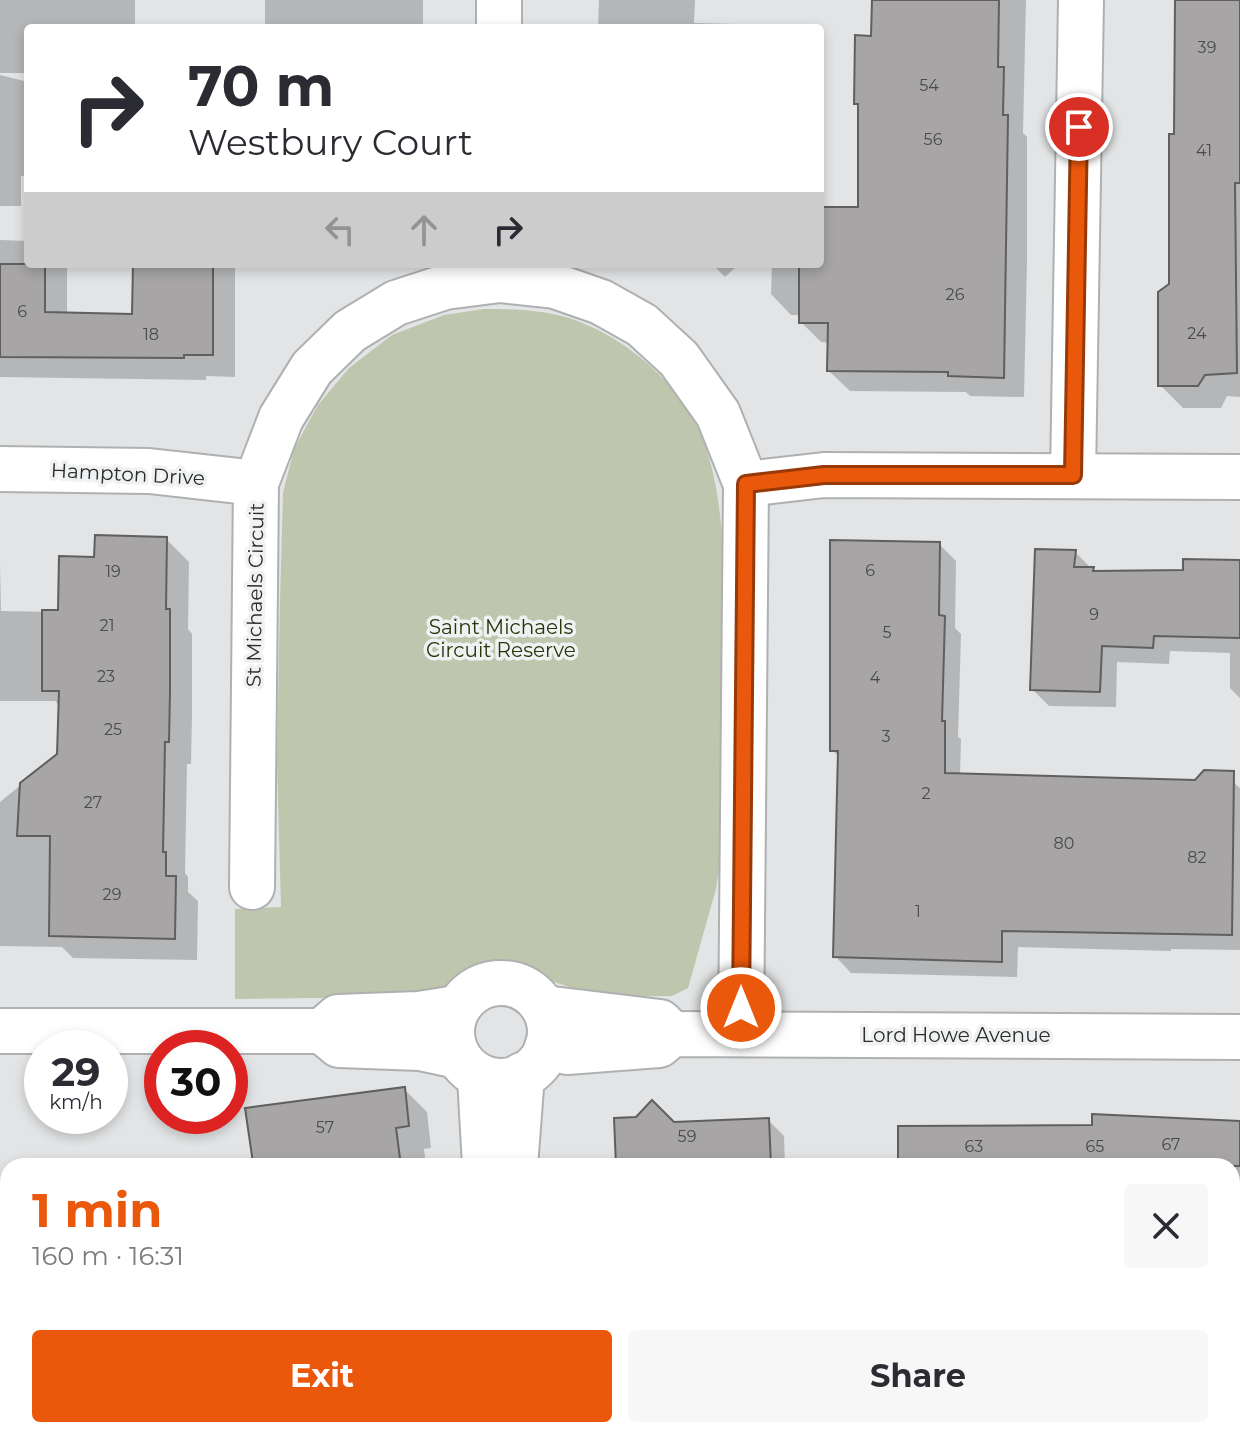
<!DOCTYPE html>
<meta charset="utf-8">
<style>
body{margin:0;font-family:Montserrat,sans-serif;background:#f7f7f7;color:#2b2b33;height:100vh;display:flex;flex-direction:column;font-size:30px;white-space:nowrap}
*{box-sizing:border-box;margin:0}
p{font-size:26px;color:#7c7c81}
.icon{flex:none;width:44px;height:44px;fill:none;stroke:currentColor;stroke-width:2;stroke-linecap:round;stroke-linejoin:round}
.map{position:relative;flex:1;overflow:hidden}
.sheet{position:absolute;left:0px;top:1158px;width:1240px;height:280px;display:flex;flex-direction:column;background:#fff;border-radius:24px 24px 0 0;box-shadow:0 4px 12px #0003}
.sheet>*{flex:none}
.hud{position:absolute;left:24px;top:24px;width:800px;height:244px;border-radius:8px;box-shadow:0 4px 12px #0003;background:#fff;color:#2b2b33;overflow:hidden}
.speed{position:absolute;left:24px;top:1030px;display:flex;gap:16px;font-size:40px;font-weight:700;text-align:center}
.speed>*{display:grid;place-content:center;width:104px;height:104px;border-radius:50%;background:#fff;box-shadow:0 4px 12px #0003;line-height:1}
.speed small{font-size:20px;font-weight:400}
.speed .limit{border:12px solid #d22;background:#fff;color:#111}
.pin{position:absolute;display:grid;place-items:center;width:68px;height:68px;color:#fff;margin:-34px;border:4px solid #fff;border-radius:50%;box-shadow:0 2px 8px #0007}
.me{position:absolute;width:88px;margin:-44px;rotate:0deg;stroke-linejoin:round;filter:drop-shadow(0 0 6px #0008)}
.turn{display:flex;align-items:center;gap:28px;height:168px;padding:0 32px;font-size:36px}
.turn .icon{width:104px;height:104px;stroke-width:2.5}
.turn b{display:block;font-size:56px;line-height:68px}
.lanes{display:flex;align-items:center;height:76px;padding:0 32px;background:#0003;justify-content:center;gap:40px;direction:ltr}
.lanes .off{opacity:.35}
.round{display:grid;place-items:center;flex:none;width:84px;height:84px;border-radius:8px;background:#f7f7f7}
.summary{display:flex;align-items:center;justify-content:space-between;height:136px;padding:0 32px}
h1{font-size:48px;font-weight:700;line-height:60px;color:#ea580c}
.action{display:flex;gap:16px;margin-top:auto;padding:16px 32px}
.action a{flex:1;height:92px;border-radius:8px;background:#ea580c;color:#fff;font-size:32px;font-weight:700;line-height:92px;text-align:center}
.action a+a{background:#f7f7f7;color:#2b2b33}
.map>svg:first-child{display:block}
</style>
<div class="map">
<svg width="1240" height="1438" viewBox="0 0 1240 1438">
<rect width="100%" height="100%" fill="#e3e4e5"/>
<path fill="#bfc6ae" d="M 484,309 C 512,309 542,310 569,318 C 625,336 684,386 704,442 C 727,507 724,581 723,648 C 722,717 721,786 721,855 L 716,889 L 688,988 L 672,996 L 598,997 L 546,979 L 523,965 L 501,961 L 444,986 L 399,997 L 235,999 L 235,909 L 281,907 L 277,761 L 280,601 L 283,493 L 294,449 L 318,405 L 349,368 L 392,335 L 444,315 Z"/>
<g fill="#0003">
<polygon points="0,0 135,0 135,28 28,28 28,73 0,73"/>
<rect x="265" y="0" width="158" height="28"/>
<polygon points="599,0 695,0 694,23 736,24 739,28 598,28"/>
<polygon points="873,0 1026,0 1023,133 1027,137 1027,262 1024,397 970,396 966,392 850,391 829,371 830,343 821,342 801,322 798,315 791,315 771,294 772,264 820,264 820,209 860,209 860,107 856,103 873,38"/>
<polygon points="1177,0 1240,0 1240,397 1227,396 1221,408 1183,408 1160,385 1170,285"/>
<polygon points="0,75 28,82 28,176 21,176 21,206 0,206"/>
<polygon points="0,240 28,241 28,264 67,264 67,315 134,316 135,264 235,264 235,377 206,376 206,380 0,377"/>
<polygon points="712,264 739,264 725,277"/>
<polygon points="166,539 189,562 188,629 192,634 192,714 191,764 187,764 185,873 188,877 188,892 198,901 197,960 73,958 62,947 0,946 0,802 33,775 58,775 60,706 55,701 0,701 0,563 1,611 59,612 96,559"/>
<polygon points="939,544 956,561 955,628 961,634 958,737 961,739 960,775 1196,782 1223,773 1240,788 1240,950 1171,949 1171,951 1018,947 1017,977 851,973 835,956 840,758 832,750"/>
<polygon points="1075,552 1096,573 1185,572 1240,562 1240,698 1230,688 1230,653 1170,651 1169,664 1117,662 1116,707 1049,706 1032,689"/>
<polygon points="404,1089 427,1112 431,1148 424,1149 426,1166 256,1166 248,1110"/>
<polygon points="768,1120 784,1136 785,1166 619,1166 673,1124"/>
<polygon points="1240,1123 1240,1287 1232,1283 1232,1166 900,1166"/>
<polygon points="265,1430 423,1430 423,1438 273,1438"/>
<rect x="603" y="1430" width="151" height="8"/>
</g>
<g fill="#a7a5a5" stroke="#605f5f" stroke-width="2">
<polygon points="872,0 999,0 998,67 1004,67 1003,115 1008,115 1004,378 948,376 948,372 827,371 828,323 799,323 799,264 820,264 820,207 858,207 858,104 854,104 855,35 871,36"/>
<polygon points="1175,0 1240,0 1240,183 1235,183 1237,373 1205,375 1198,386 1158,386 1158,292 1169,284 1169,134 1174,134"/>
<polygon points="0,264 45,264 45,312 132,314 133,264 213,264 213,355 184,355 184,358 0,357"/>
<polygon points="95,535 167,537 166,609 170,609 170,691 169,742 165,742 163,852 166,852 166,876 176,876 175,939 49,936 50,836 17,836 20,783 57,754 59,691 42,691 42,610 58,610 59,556 94,557"/>
<polygon points="830,540 940,542 939,615 945,616 942,721 945,721 945,773 1195,780 1204,770 1234,771 1232,935 1002,931 1002,962 833,957 838,751 830,751"/>
<polygon points="1035,549 1076,550 1074,567 1094,567 1093,571 1183,570 1183,559 1240,560 1240,638 1154,636 1153,648 1102,646 1100,692 1030,690"/>
<polygon points="405,1087 409,1126 396,1128 401,1166 269,1166 268,1162 253,1163 245,1108"/>
<polygon points="652,1100 674,1122 769,1118 771,1166 616,1166 614,1118 636,1117"/>
<polygon points="1092,1114 1240,1121 1240,1166 898,1166 898,1126 1092,1125"/>
</g>
<g fill="none" stroke-linecap="round" stroke-linejoin="round">
<g stroke="#afb0b1" stroke-width="48">
<g id="minor">
<polyline points="499,0 499,28"/>
<polyline points="0,469 149,471 256,483"/>
<polyline points="1073,475 1081,0"/>
<polyline points="746,484 824,475 1240,477"/>
<polyline points="252,887 256,483 281,418 312,368 350,331 396,303 445,287 500,280 555,286 601,302 642,325 679,359 718,414 746,484 741,1034"/>
<circle cx="501" cy="1032" r="49"/>
<polyline points="544,1008 660,1022 666,1028"/>
<polyline points="0,1031 322,1031 339,1045 420,1048 458,1056"/>
<polyline points="322,1031 338,1017 419,1014 457,1008"/>
<polyline points="547,1047 567,1052 659,1045 672,1034 1240,1037"/>
<polyline points="480,1077 485,1166"/>
<polyline points="515,1166 522,1075"/>
<polyline points="498,1438 498,1430"/>
</g>
</g>
<use href="#minor" stroke="#fff" stroke-width="44"/>
</g>
<g fill="none" stroke-linecap="round" stroke-linejoin="round">
<g stroke="#983908" stroke-width="20">
<polyline id="route" points="741,1008 746,484 824,475 1073,475 1079,127"/>
</g>
<use href="#route" stroke="#ea580c" stroke-width="14"/>
</g>
<g text-anchor="middle" dominant-baseline="central" stroke-width="7" stroke-linejoin="round" paint-order="stroke">
<g font-size="16" fill="#4a4a4a">
<text x="1207" y="47">39</text>
<text x="929" y="85">54</text>
<text x="933" y="139">56</text>
<text x="1204" y="150">41</text>
<text x="955" y="294">26</text>
<text x="22" y="311">6</text>
<text x="1197" y="333">24</text>
<text x="151" y="334">18</text>
<text x="870" y="570">6</text>
<text x="113" y="571">19</text>
<text x="1094" y="614">9</text>
<text x="107" y="625">21</text>
<text x="887" y="632">5</text>
<text x="106" y="676">23</text>
<text x="875" y="677">4</text>
<text x="113" y="729">25</text>
<text x="886" y="736">3</text>
<text x="926" y="793">2</text>
<text x="93" y="802">27</text>
<text x="1064" y="843">80</text>
<text x="1197" y="857">82</text>
<text x="112" y="894">29</text>
<text x="918" y="911">1</text>
<text x="325" y="1127">57</text>
<text x="687" y="1136">59</text>
<text x="1171" y="1144">67</text>
<text x="974" y="1146">63</text>
<text x="1095" y="1146">65</text>
</g>
<g font-size="20" fill="#2b2c2c" stroke="#f0f1f3">
<text transform="translate(128 474) rotate(3)">Hampton Drive</text>
<text transform="translate(255 595) rotate(-89)">St Michaels Circuit</text>
<text x="956" y="1035">Lord Howe Avenue</text>
</g>
<g font-size="20" fill="#2c350a" stroke="#f0f1f3">
<text x="501" y="627">Saint Michaels<tspan x="501" dy="23">Circuit Reserve</tspan></text>
</g>
</g>
</svg>
<div class="speed"><div>29<small>km/h</small></div><div class="limit">30</div></div>
<div class="pin" style="left:1079px;top:127px;background:#d93025"><svg class="icon" aria-label="arrive" viewBox="0 0 24 24"><path d="M6 21V4h12l-3 4 3 4H6"/></svg></div>
<svg class="me" style="left:741px;top:1008px" viewBox="-20 -20 40 40"><circle r="17" fill="#ea580c" stroke="#fff" stroke-width="3"/><path d="M0-11L8 9 0 5-8 9z" fill="#fff"/></svg>
<div class="hud">
<div class="turn"><svg class="icon" aria-label="right" viewBox="0 0 24 24"><path d="M7 20v-9h11M14 6l5 5-5 5"/></svg><div><b>70 m</b>Westbury Court</div></div>
<div class="lanes"><svg class="icon off" aria-label="left" viewBox="0 0 24 24"><path d="M17 20v-9H6M10 6l-5 5 5 5"/></svg><svg class="icon off" aria-label="ahead" viewBox="0 0 24 24"><path d="M12 20V5M6 11l6-6 6 6"/></svg><svg class="icon" aria-label="right" viewBox="0 0 24 24"><path d="M7 20v-9h11M14 6l5 5-5 5"/></svg></div>
</div>
<section class="sheet">
<div class="summary"><div><h1>1 min</h1><p>160 m · 16:31</p></div><a class="round"><svg class="icon" aria-label="close" viewBox="0 0 24 24"><path d="M6 6l12 12M18 6L6 18"/></svg></a></div>
<div class="action"><a>Exit</a><a>Share</a></div>
</section>
</div>
